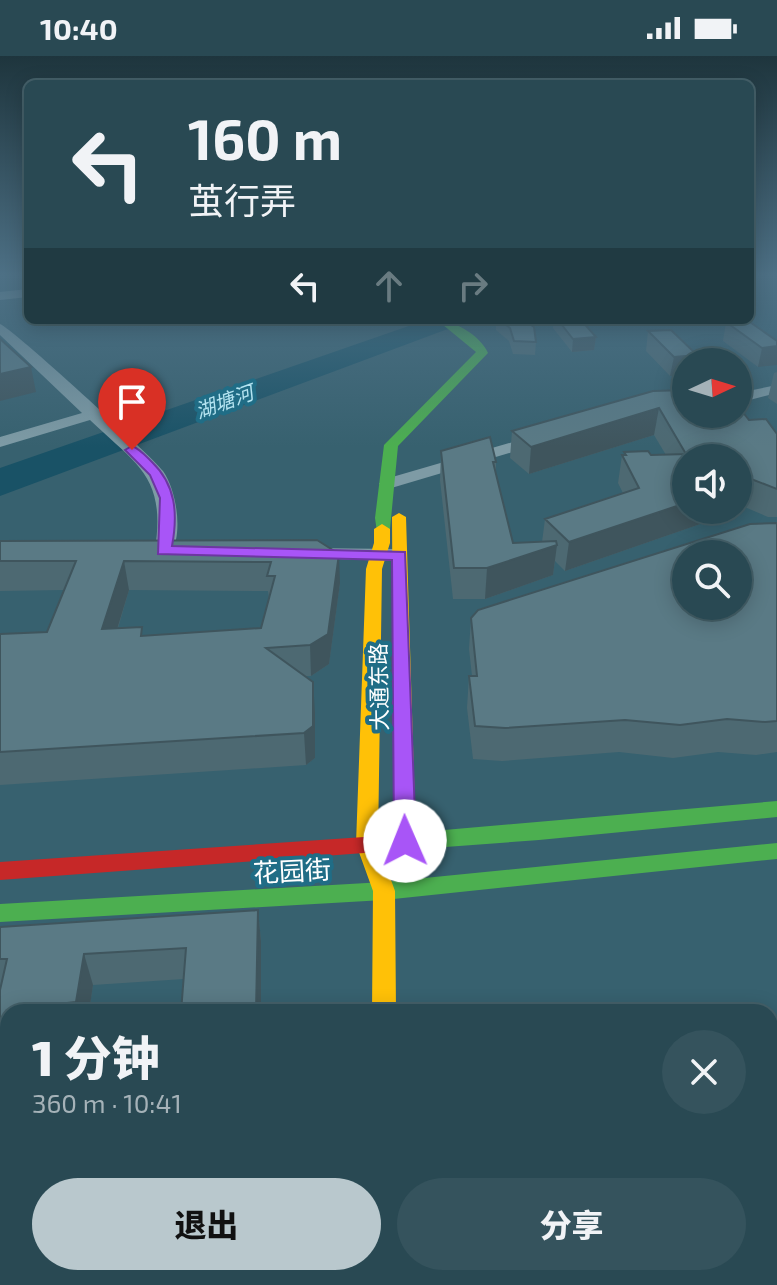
<!DOCTYPE html>
<html lang="zh">
<meta charset="utf-8">
<style>
body{margin:0;font-family:"Exo 2","Noto Sans SC",sans-serif;background:#35535d;color:#f1f3f6;height:100vh;display:flex;flex-direction:column;font-size:30px;white-space:nowrap}
*{box-sizing:border-box;margin:0}
p{font-size:26px;color:#a5b2b8}
.icon{flex:none;width:44px;height:44px;fill:none;stroke:currentColor;stroke-width:2;stroke-linecap:round;stroke-linejoin:round}
.map{position:relative;flex:1;overflow:hidden}
.sheet{position:absolute;left:0px;top:948px;width:778px;height:282px;display:flex;flex-direction:column;background:#294953;border-radius:24px 24px 0 0;box-shadow:0 4px 20px #0003,0 0 0 2px #45616a}
.sheet>*{flex:none}
.top-card{position:absolute;left:24px;top:24px;width:730px;height:244px;border-radius:12px;box-shadow:0 4px 20px #0003,0 0 0 2px #45616a;background:#294953;color:#f1f3f6;overflow:hidden}
.needle{width:52px;rotate:86deg}
.buttons{position:absolute;left:672px;top:292px;display:grid;gap:16px}
.buttons a{display:grid;place-items:center;width:80px;height:80px;border-radius:50%;background:#294953;box-shadow:0 4px 20px #0003,0 0 0 2px #45616a;font-size:40px}
.pin{position:absolute;display:grid;place-items:center;width:68px;height:68px;color:#fff;margin:-82px -34px;border-radius:50% 50% 50% 0;rotate:-45deg;box-shadow:0 0 8px #0007}
.pin .icon{rotate:45deg}
.me{position:absolute;width:88px;margin:-44px;rotate:359deg;stroke-linejoin:round;filter:drop-shadow(0 0 6px #0008)}
.turn{display:flex;align-items:center;gap:28px;height:168px;padding:0 32px;font-size:36px}
.turn .icon{width:104px;height:104px;stroke-width:2.5}
.turn b{display:block;font-size:56px;line-height:68px}
.lanes{display:flex;align-items:center;height:76px;padding:0 32px;background:#0003;justify-content:center;gap:40px;direction:ltr}
.lanes .off{opacity:.35}
.round{display:grid;place-items:center;flex:none;width:84px;height:84px;border-radius:42px;background:#35535d}
.headline{display:flex;align-items:center;justify-content:space-between;height:136px;padding:0 32px}
h1{font-size:48px;font-weight:800;line-height:60px}
.cta{display:flex;gap:16px;margin-top:auto;padding:16px 32px}
.cta a{flex:1;height:92px;border-radius:48px;background:#b9c8cd;color:#111;font-size:32px;font-weight:800;line-height:92px;text-align:center}
.cta a+a{background:#35535d;color:#f1f3f6}
.status{display:flex;justify-content:space-between;align-items:center;height:56px;padding:0 40px;background:#294953;direction:ltr}
.status svg{height:22px;fill:currentColor}
.map>svg:first-child{display:block}
</style>
<div class="status"><b>10:40</b><svg viewBox="0 0 49 12"><path d="M0 12V9h3v3zM5 12V6h3v6zM10 12V3h3v9zM15 12V0h3v12zM26 1h20v11H26zM47 4h2v5h-2z"/></svg></div>
<div class="map">
<svg width="777" height="1229" viewBox="0 0 777 1229">
<rect width="100%" height="100%" fill="#37616f"/>
<polygon fill="#195266" points="426,264 485,264 445,274 0,440 0,412"/>
<g fill="none" stroke-linecap="round" stroke-linejoin="round">
<g fill="#7e9ba5" fill-rule="evenodd">
<polygon points="28,233 28,241 0,244 0,236"/>
<path d="M 0,268 C 13,273 151,399 163,415 C 177,435 183,477 171,498 L 157,498 L 155,494 C 166,420 138,410 90,364 L 0,391 L 0,381 L 82,357 L 0,279 Z"/>
<polygon points="777,329 777,337 738,347 738,337"/>
<polygon points="537,379 545,384 543,387 388,433 379,428 382,424"/>
<polygon points="309,492 395,493 405,499 395,505 302,502 299,498"/>
</g>
<g fill="#4caf50" fill-rule="evenodd">
<path d="M 437,264 C 454,264 481,280 488,297 L 398,390 L 390,473 L 382,478 L 377,476 L 375,462 L 384,389 L 476,296 Z"/>
<polygon points="777,745 777,761 539,784 364,797 356,795 353,789 356,783 364,781"/>
<polygon points="777,787 777,803 384,844 0,866 0,848 384,826"/>
</g>
<g fill="#ffc107" fill-rule="evenodd">
<polygon points="399,457 406,461 416,785 406,809 398,811 390,809 387,803 394,785 392,461"/>
<polygon points="382,468 390,473 390,487 382,513 378,788 395,835 396,956 372,956 373,835 356,788 366,513 374,487 374,473"/>
<rect x="367" y="1222" width="30" height="7"/>
</g>
<polygon fill="#c62828" fill-rule="evenodd" points="364,781 372,783 375,789 372,795 364,797 0,824 0,806"/>
</g>
<g fill="#4d6972" fill-rule="evenodd">
<polygon points="496,264 523,264 536,286 535,299 513,298 509,285 496,274"/>
<polygon points="553,264 581,264 596,281 594,294 572,296 553,272"/>
<polygon points="726,266 777,285 758,311 723,285"/>
<polygon points="648,275 697,299 670,320 646,295"/>
<polygon points="777,316 777,348 768,342 774,317"/>
<polygon points="653,335 749,364 777,378 777,461 768,461 740,449 738,402 686,454 736,454 728,465 709,465 565,515 555,505 553,519 485,543 453,543 440,424 441,395 496,406 496,417 513,487 542,486 545,463 623,437 618,427 622,399 624,399 624,396 651,399 666,399 654,379 529,418 510,402 512,375"/>
<polygon points="777,467 777,696 756,699 718,696 673,702 619,696 502,705 473,703 467,652 469,620 472,620 469,593 471,562"/>
<path d="M 317,484 L 340,527 L 329,608 L 311,620 L 305,620 L 315,657 L 315,702 L 306,709 L 0,729 L 0,578 L 47,576 L 64,534 L 0,535 L 0,485 ZM 129,534 L 268,535 L 269,542 L 261,572 L 144,580 L 118,572 Z"/>
<polygon points="258,854 261,885 261,956 181,956 184,923 93,929 89,956 8,956 8,1161 0,1162 0,871"/>
</g>
<g fill="#3f555d">
<polygon points="596,281 594,294 572,296 573,283"/>
<polygon points="777,290 777,309 758,311 762,292"/>
<polygon points="697,299 695,306 686,306 686,319 670,320 674,301"/>
<polygon points="31,311 36,336 0,345 0,318"/>
<polygon points="659,352 654,379 529,418 531,391"/>
<polygon points="746,421 740,449 738,451 738,432"/>
<polygon points="686,447 686,454 711,454 709,465 565,515 569,486"/>
<polygon points="730,454 736,454 728,465"/>
<polygon points="557,489 553,519 485,543 487,512"/>
<polygon points="339,498 340,527 329,608 311,620 310,589"/>
<polygon points="124,505 129,534 108,603 102,573"/>
<polygon points="313,626 315,657 315,702 306,709 304,677"/>
<polygon points="258,854 261,885 261,956 256,956"/>
<polygon points="84,898 93,929 89,956 79,956 76,946"/>
<polygon points="87,1222 103,1222 102,1229 86,1229"/>
<polygon points="255,1222 261,1222 260,1229 255,1229"/>
</g>
<g fill="#5a7a85" stroke="#3f555d" stroke-width="2" fill-rule="evenodd">
<polygon points="500,264 523,264 534,271 536,286 514,285 510,272"/>
<polygon points="558,264 581,264 596,281 573,283"/>
<polygon points="747,264 777,285 777,290 762,292 726,266"/>
<polygon points="671,274 697,299 674,301 648,275"/>
<polygon points="0,283 31,311 0,318"/>
<polygon points="686,334 686,358 738,358 738,350 749,364 766,363 777,378 777,433 746,421 738,432 738,402 686,402 686,447 569,486 545,463 639,432 622,399 626,399 624,396 648,395 651,399 686,398 659,352 531,391 512,375 653,335"/>
<polygon points="490,381 496,406 493,406 513,487 556,485 557,489 487,512 454,512 441,395"/>
<path d="M 777,467 L 777,665 L 765,666 L 727,663 L 680,669 L 625,664 L 505,672 L 475,670 L 469,620 L 477,620 L 471,562 L 478,554 L 750,468 ZM 686,498 L 738,498 L 738,550 L 686,550 Z"/>
<path d="M 317,484 L 339,498 L 328,578 L 310,589 L 266,592 L 313,626 L 313,670 L 304,677 L 0,696 L 0,578 L 47,576 L 76,505 L 0,505 L 0,485 ZM 124,505 L 271,506 L 267,520 L 275,520 L 261,572 L 141,580 L 142,571 L 102,573 Z"/>
<polygon points="258,854 256,956 181,956 186,892 84,898 76,946 59,948 57,956 8,956 8,1131 0,1132 0,934 7,903 0,903 0,871"/>
<polygon points="18,1222 87,1222 86,1229 17,1229"/>
<polygon points="185,1222 255,1222 255,1229 184,1229"/>
</g>
<linearGradient id="sky" x2="0" y2="1"><stop stop-color="#1e353d"/><stop offset="0.56" stop-color="#4d7085"/><stop offset="1" stop-color="#4d7085" stop-opacity="0"/></linearGradient>
<rect width="777" height="391" fill="url(#sky)"/>
<path fill="#a855f7" stroke="#6d37a1" stroke-width="2" d="M 132,390 C 140,393 145,399 152,406 C 176,429 178,458 172,490 L 405,496 L 416,785 L 413,791 L 398,791 L 394,785 L 392,504 L 158,498 L 160,442 L 150,419 L 125,394 Z"/>
<g text-anchor="middle" dominant-baseline="central" stroke-width="8" stroke-linejoin="round" paint-order="stroke">
<g font-size="20" font-style="italic" fill="#b4e4f1" stroke="#206d86">
<text transform="translate(224 345) rotate(-20)">湖塘河</text>
</g>
<g font-size="22" fill="#fff" stroke="#206d86">
<text transform="translate(378 631) rotate(-91)">大通东路</text>
</g>
<g font-size="26" fill="#fff" stroke="#206d86">
<text transform="translate(292 814) rotate(-3)">花园街</text>
</g>
</g>
</svg>
<div class="buttons">
<a><svg class="needle" viewBox="-14 -14 28 28"><path d="M0-13l5 13h-10z" fill="#e53935"/><path d="M0 13l5-13h-10z" fill="#a5b2b8"/></svg></a>
<a><svg class="icon" aria-label="sound" viewBox="0 0 24 24"><path d="M4 9h4l5-4v14l-5-4H4zM17 9q2 3 0 6"/></svg></a>
<a><svg class="icon" aria-label="search" viewBox="0 0 24 24"><circle cx="10" cy="10" r="6"/><path d="M15 15l6 6"/></svg></a>
</div>
<div class="pin" style="left:132px;top:394px;background:#d93025"><svg class="icon" aria-label="arrive" viewBox="0 0 24 24"><path d="M6 21V4h12l-3 4 3 4H6"/></svg></div>
<svg class="me" style="left:405px;top:785px" viewBox="-20 -20 40 40"><circle r="19" fill="#fff"/><path d="M0-13L10 11 0 6-10 11z" fill="#a855f7"/></svg>
<div class="top-card">
<div class="turn"><svg class="icon" aria-label="left" viewBox="0 0 24 24"><path d="M17 20v-9H6M10 6l-5 5 5 5"/></svg><div><b>160 m</b>茧行弄</div></div>
<div class="lanes"><svg class="icon" aria-label="left" viewBox="0 0 24 24"><path d="M17 20v-9H6M10 6l-5 5 5 5"/></svg><svg class="icon off" aria-label="ahead" viewBox="0 0 24 24"><path d="M12 20V5M6 11l6-6 6 6"/></svg><svg class="icon off" aria-label="right" viewBox="0 0 24 24"><path d="M7 20v-9h11M14 6l5 5-5 5"/></svg></div>
</div>
<section class="sheet">
<div class="headline"><div><h1>1 分钟</h1><p>360 m · 10:41</p></div><a class="round"><svg class="icon" aria-label="close" viewBox="0 0 24 24"><path d="M6 6l12 12M18 6L6 18"/></svg></a></div>
<div class="cta"><a>退出</a><a>分享</a></div>
</section>
</div>
